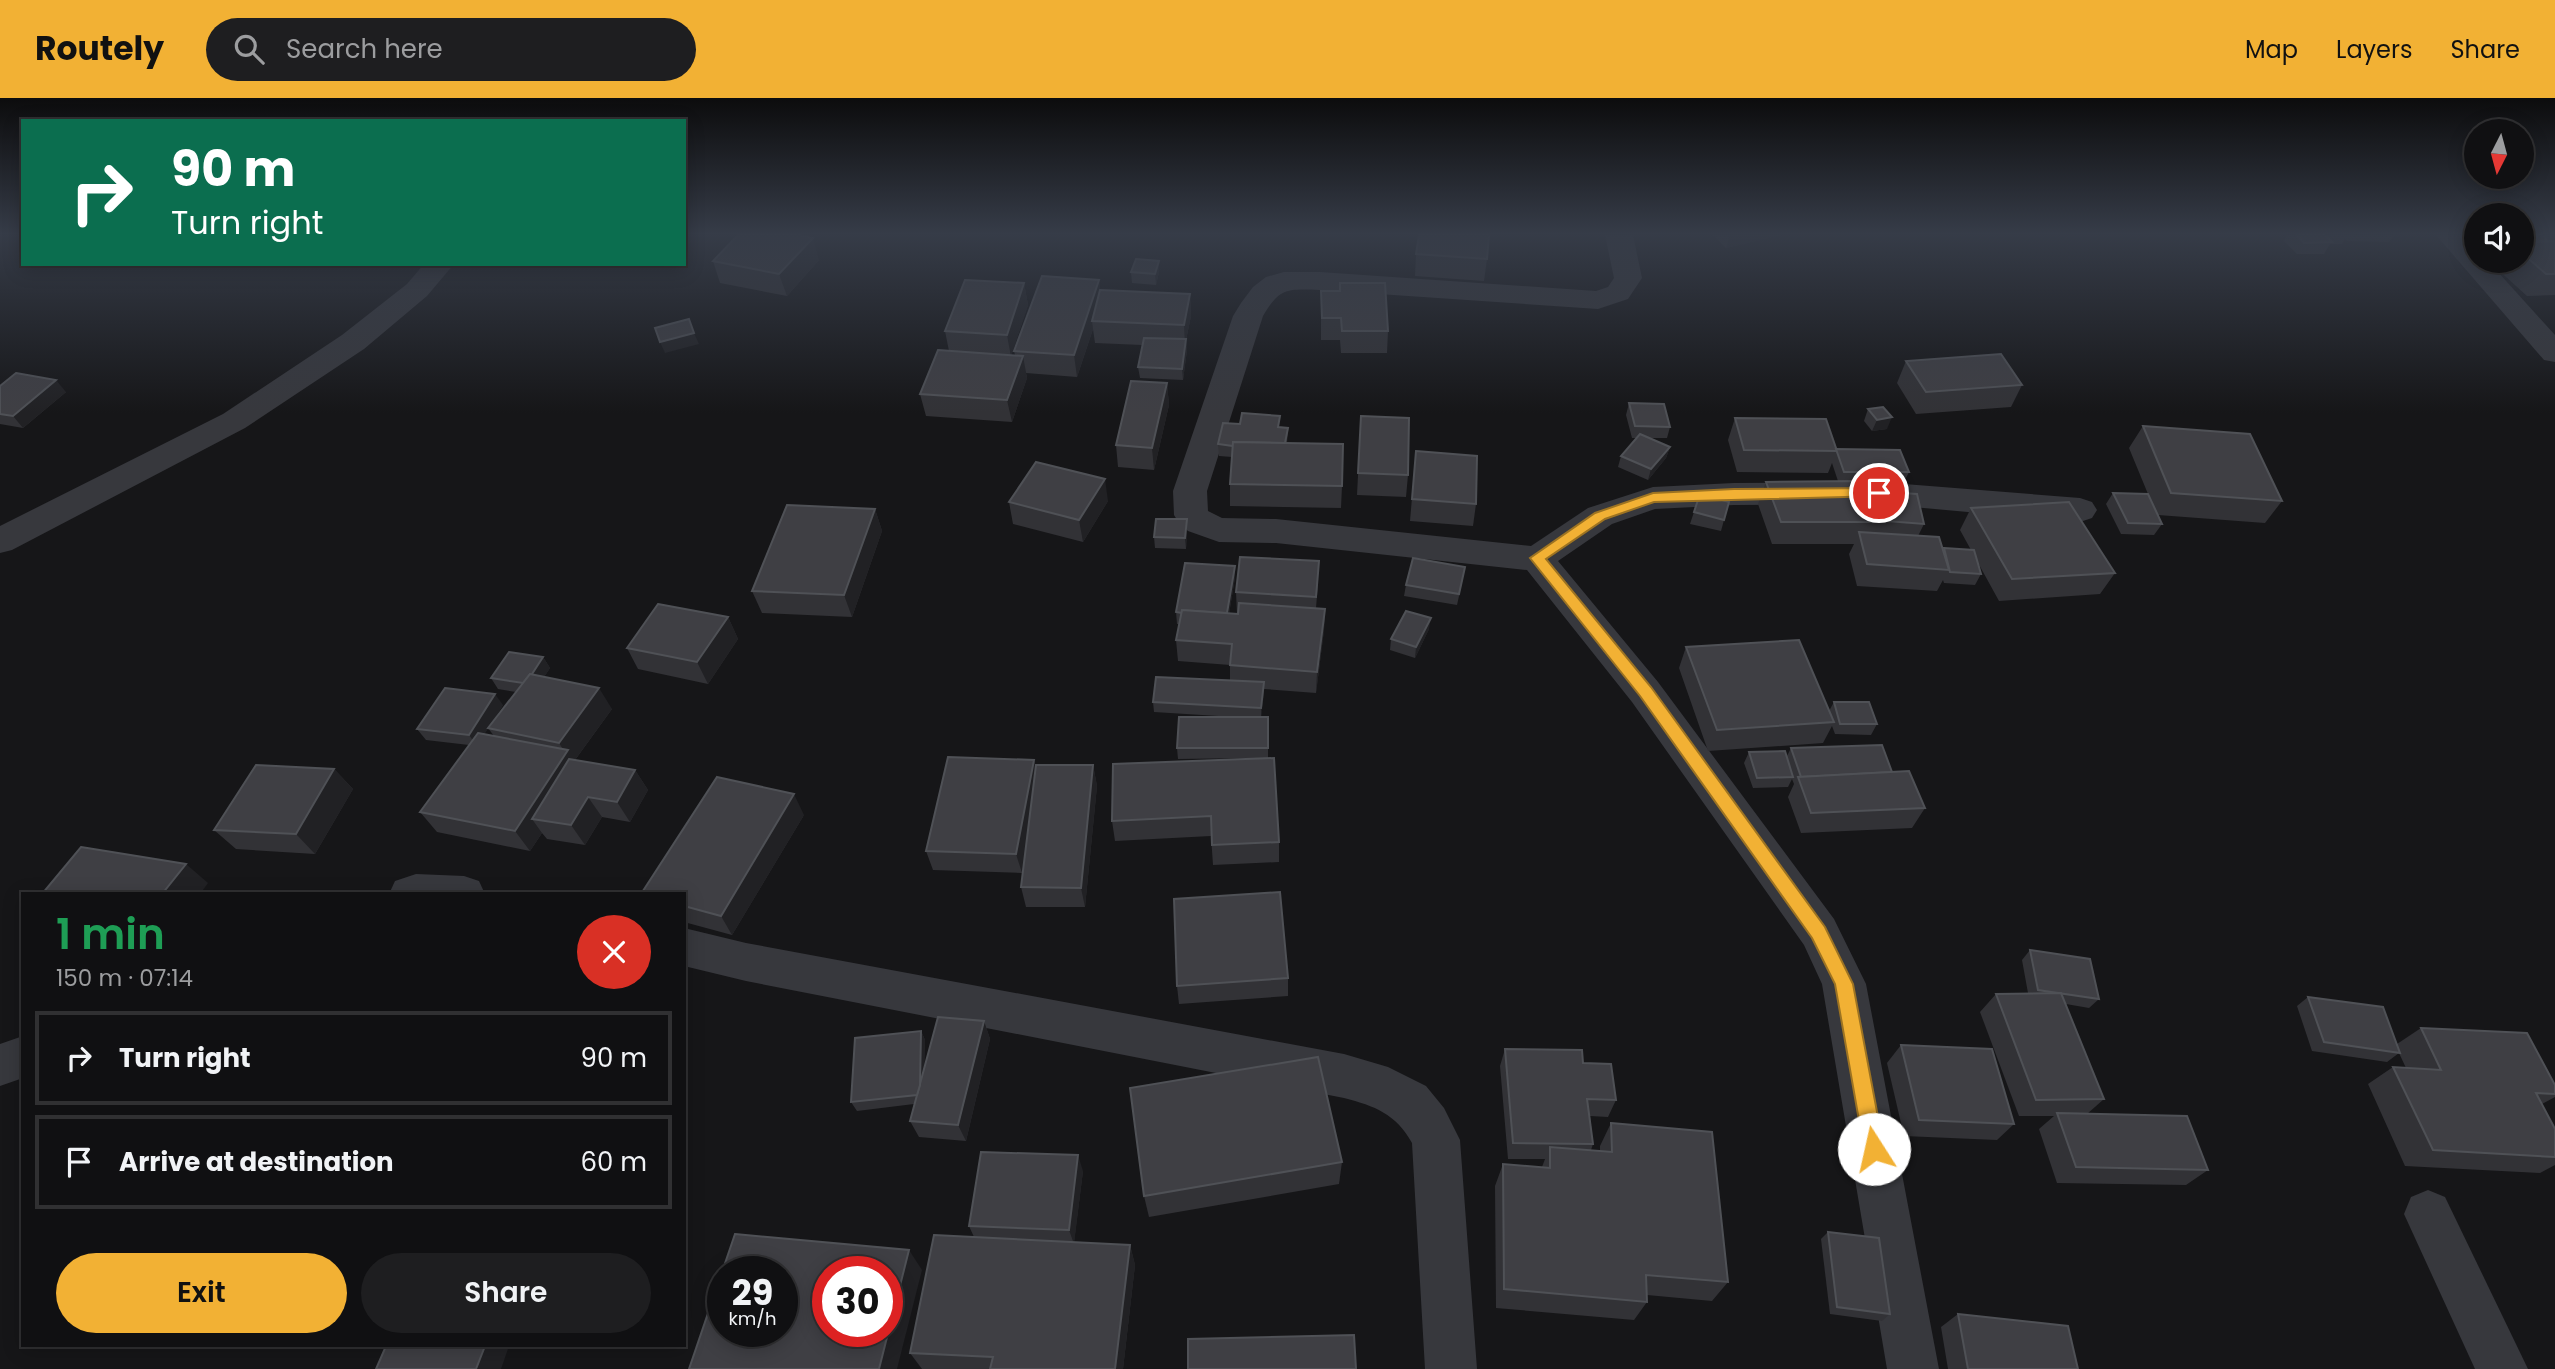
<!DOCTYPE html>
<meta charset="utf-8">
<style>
body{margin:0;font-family:Poppins,sans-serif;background:#1e1e20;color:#f1f3f6;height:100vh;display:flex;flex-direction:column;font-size:26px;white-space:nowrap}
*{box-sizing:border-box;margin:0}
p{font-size:23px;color:#9c9d9f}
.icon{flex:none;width:38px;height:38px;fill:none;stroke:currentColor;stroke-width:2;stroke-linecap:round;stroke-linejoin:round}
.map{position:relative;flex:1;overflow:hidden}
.side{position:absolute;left:21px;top:794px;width:665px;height:455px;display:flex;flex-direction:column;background:#101012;border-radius:0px;box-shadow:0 4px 18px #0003,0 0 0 2px #303032}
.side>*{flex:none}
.banner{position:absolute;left:21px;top:21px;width:665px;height:147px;border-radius:0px;box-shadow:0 4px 18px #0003,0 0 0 2px #303032;background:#0b6e4f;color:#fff;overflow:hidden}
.needle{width:46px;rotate:186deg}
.fabs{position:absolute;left:2464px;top:21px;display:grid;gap:14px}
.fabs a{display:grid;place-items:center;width:70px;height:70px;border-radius:50%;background:#101012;box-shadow:0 4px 18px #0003,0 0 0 2px #303032;font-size:35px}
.speed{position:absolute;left:707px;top:1158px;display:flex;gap:14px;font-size:35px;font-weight:700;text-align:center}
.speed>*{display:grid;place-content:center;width:91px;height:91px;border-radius:50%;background:#101012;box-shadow:0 4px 18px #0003,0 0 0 2px #303032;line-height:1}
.speed small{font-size:18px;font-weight:400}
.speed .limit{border:10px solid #d22;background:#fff;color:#111}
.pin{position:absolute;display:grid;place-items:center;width:60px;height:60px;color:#fff;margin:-30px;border:4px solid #fff;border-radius:50%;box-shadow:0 2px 7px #0007}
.me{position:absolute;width:77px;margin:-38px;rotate:350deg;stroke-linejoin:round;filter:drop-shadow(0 0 5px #0008)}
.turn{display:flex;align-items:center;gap:24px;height:147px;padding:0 35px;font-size:32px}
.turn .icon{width:91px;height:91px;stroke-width:2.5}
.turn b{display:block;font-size:49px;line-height:60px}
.round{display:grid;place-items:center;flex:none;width:74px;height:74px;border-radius:37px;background:#1e1e20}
.overview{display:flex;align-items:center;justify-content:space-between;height:119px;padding:0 35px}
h1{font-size:42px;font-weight:600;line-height:52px;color:#1e9e55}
.action{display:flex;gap:14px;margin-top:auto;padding:14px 35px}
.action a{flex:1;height:80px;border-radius:42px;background:#f2b134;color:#111;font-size:28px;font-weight:600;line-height:80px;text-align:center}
.action a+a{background:#1e1e20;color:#f1f3f6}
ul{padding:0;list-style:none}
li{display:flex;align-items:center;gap:21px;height:94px;margin:0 14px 10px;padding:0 21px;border:4px solid #303032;border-radius:0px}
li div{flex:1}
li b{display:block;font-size:26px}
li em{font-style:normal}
header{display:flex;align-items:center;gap:42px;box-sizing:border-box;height:98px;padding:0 35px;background:#f2b134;color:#111}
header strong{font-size:33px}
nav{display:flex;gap:38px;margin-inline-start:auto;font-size:24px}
.search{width:490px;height:63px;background:#1e1e20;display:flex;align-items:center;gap:18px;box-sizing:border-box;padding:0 24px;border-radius:38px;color:#9c9d9f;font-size:26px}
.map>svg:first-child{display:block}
</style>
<header>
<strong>Routely</strong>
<div class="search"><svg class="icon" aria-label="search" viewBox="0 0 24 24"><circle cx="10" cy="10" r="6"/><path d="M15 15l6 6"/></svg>Search here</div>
<nav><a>Map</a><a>Layers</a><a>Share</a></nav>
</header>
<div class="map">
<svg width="2555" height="1271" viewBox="0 0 2555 1271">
<rect width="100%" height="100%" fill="#161618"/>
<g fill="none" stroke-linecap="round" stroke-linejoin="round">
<g fill="#37383d" fill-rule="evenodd">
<path d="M 1605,137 L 1633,137 L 1642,180 L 1628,201 L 1598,211 L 1320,192 C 1288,191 1280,189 1263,218 L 1207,393 L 1208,413 L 1222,420 L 1276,421 L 1531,448 L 1588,410 L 1653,389 L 1734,385 L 1879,384 L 2080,400 L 2092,404 L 2097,412 L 2092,420 L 2080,424 L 1879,406 L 1734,407 L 1655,411 L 1612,426 L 1558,463 L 1658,584 L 1834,821 L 1866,886 L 1939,1271 L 1887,1271 L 1822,886 L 1804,847 L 1632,604 L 1527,472 L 1276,445 L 1219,444 L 1188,433 L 1179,425 L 1174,417 L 1173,393 L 1233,218 L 1241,205 L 1253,189 L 1266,179 L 1284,174 L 1320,174 L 1596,193 L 1608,189 L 1614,180 Z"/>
<polygon points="2436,137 2465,137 2476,149 2476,163 2488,163 2555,237 2555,264 2544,262"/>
<polygon points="424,166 454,166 427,198 364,251 245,330 12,452 0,455 0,428 223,316 342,237 407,186"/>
<polygon points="416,776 464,778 479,783 485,796 389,796 395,783"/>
<path d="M 684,830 L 746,845 L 1344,956 L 1388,969 L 1426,988 L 1444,1010 L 1460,1042 L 1477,1271 L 1425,1271 L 1412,1045 C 1396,1016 1375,1008 1344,1000 L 746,883 L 684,868 Z"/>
<polygon points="23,938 23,980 0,988 0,946"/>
<polygon points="2428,1092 2445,1099 2528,1271 2475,1271 2404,1116 2411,1099"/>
</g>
</g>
<g fill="#323236">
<polygon points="1713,137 1781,137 1726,150"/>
<polygon points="2287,137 2394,137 2389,144 2347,143 2345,141 2342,146 2330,146 2324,156 2297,156 2284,143"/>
<polygon points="2522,137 2555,137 2555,197 2527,198 2494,168 2497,163 2522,163"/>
<polygon points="1416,156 1487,161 1484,183 1415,178"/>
<polygon points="819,162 787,198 720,185 713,163"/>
<polygon points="1159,163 1159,174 1156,187 1132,185 1131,174"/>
<polygon points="1099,182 1100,192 1190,196 1191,218 1186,242 1187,252 1183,282 1140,280 1138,269 1142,247 1095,245 1093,231 1077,279 1026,275 1027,280 1012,324 926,318 920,296 949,253 945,233 1024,185 1028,207 1011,257 1015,257 1014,253"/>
<polygon points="1340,185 1388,233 1387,255 1341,255 1340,242 1321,242 1321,193 1339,193"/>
<polygon points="1906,263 2022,287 2011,309 1916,316 1897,285"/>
<polygon points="1167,285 1169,307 1154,372 1118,369 1116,347"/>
<polygon points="0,288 66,294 23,330 0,326"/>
<polygon points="1629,305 1670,329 1667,340 1648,340 1670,349 1666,360 1648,382 1618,369 1621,358 1637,340 1632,340 1626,317"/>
<polygon points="1868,311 1887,331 1872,333 1864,323"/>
<polygon points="1361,318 1408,377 1406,399 1357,397"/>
<polygon points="1735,320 1836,351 1909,374 1903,386 1859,385 1865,400 1868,393 1924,426 1918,438 1943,451 1944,450 1971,452 1960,432 1971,410 2115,475 2100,496 1999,503 1977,463 1981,476 1975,487 1944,485 1943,482 1937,493 1857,488 1849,456 1854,446 1772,446 1758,406 1766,384 1838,383 1832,365 1828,375 1737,374 1728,342"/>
<polygon points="2143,328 2282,403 2265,425 2158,417 2162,426 2154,437 2121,436 2106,406 2113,395 2148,396 2129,350"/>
<polygon points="1280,329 1288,330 1287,345 1342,388 1341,410 1230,408 1230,386 1232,359 1219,358 1218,346"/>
<polygon points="1416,353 1476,406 1473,428 1410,423"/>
<polygon points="1700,396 1724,422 1721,433 1690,426"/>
<polygon points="1108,403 1083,444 1013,426 1009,404"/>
<polygon points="875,411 882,433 852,519 762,515 752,493"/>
<polygon points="1187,421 1187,433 1186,451 1155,450 1154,439"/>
<polygon points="1235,468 1235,479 1229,516 1237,516 1236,494 1318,485 1316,510 1325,511 1324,532 1316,595 1264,591 1261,619 1268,619 1268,660 1279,744 1279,764 1213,767 1211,738 1115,743 1112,723 1255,660 1178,661 1177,650 1234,619 1154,614 1153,604 1230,582 1230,567 1178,563 1176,542 1180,526 1177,526 1176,514"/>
<polygon points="1463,480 1457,507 1404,498 1406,487"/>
<polygon points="728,519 738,541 708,586 638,571 627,550"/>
<polygon points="1429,531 1415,560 1390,552 1391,541"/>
<polygon points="1686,549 1829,613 1834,604 1877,626 1871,637 1835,636 1832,628 1823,645 1708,653 1679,570"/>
<polygon points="543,559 550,570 544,579 612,611 575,662 635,672 648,692 630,724 602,719 585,747 547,741 542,735 530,753 437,734 420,714 469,647 426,642 417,631 503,607 484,636 494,638 488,630 516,594 498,591 491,580"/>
<polygon points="1791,650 1892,674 1925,710 1912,730 1801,735 1788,699 1794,686 1792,681 1788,689 1753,690 1744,665 1749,654 1787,658"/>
<polygon points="1034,662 1036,670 1093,667 1097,688 1085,809 1026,809 1021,789 1025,760 1022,775 933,772 926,753"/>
<polygon points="334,671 353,691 315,756 236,751 214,732"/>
<polygon points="804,717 732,837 684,824 684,796"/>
<polygon points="2030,852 2099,901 2089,910 2066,906 2104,1001 2087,1016 2208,1072 2186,1087 2057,1085 2039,1031 2054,1018 2019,1018 1980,914 1996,896 2028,895 2022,862"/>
<polygon points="1288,880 1288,898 1179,906 1177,888"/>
<polygon points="2308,899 2397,946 2421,930 2555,987 2555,999 2542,1006 2555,1031 2555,1067 2540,1075 2405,1068 2368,986 2393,969 2406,970 2399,955 2387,964 2312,953 2297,908"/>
<polygon points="984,923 990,941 966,1043 919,1039 910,1023 914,1006 857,1013 851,1004 921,933 925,942 924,969"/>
<polygon points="1901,947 2014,1026 1997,1042 1904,1038 1887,965"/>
<polygon points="1505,951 1583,965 1616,1002 1608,1019 1590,1018 1593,1046 1591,1052 1600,1053 1600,1048 1611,1025 1728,1184 1712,1203 1647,1197 1647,1204 1634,1222 1496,1210 1495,1088 1503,1066 1542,1069 1545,1061 1508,1061 1500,968"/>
<polygon points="1342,1064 1339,1086 1149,1119 1144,1098"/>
<polygon points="1083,1073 1074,1144 1130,1147 1135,1167 1123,1271 922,1271 910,1255 974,1139 969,1128"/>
<polygon points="1828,1134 1890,1216 1882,1223 1830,1216 1821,1141"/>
<polygon points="1958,1216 2078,1271 1948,1271 1941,1229"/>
</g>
<g fill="#212124">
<polygon points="1730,137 1781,137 1726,150"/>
<polygon points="813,140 819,162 787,198 779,176"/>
<polygon points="1159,163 1159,174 1156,187 1155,176"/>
<polygon points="1099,182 1102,204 1092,223 1093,231 1077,279 1074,257"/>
<polygon points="1024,185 1028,207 1011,259 1007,237"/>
<polygon points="1190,196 1191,218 1186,242 1187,252 1183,282 1182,271 1185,249 1184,227"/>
<polygon points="694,235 699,246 665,255 660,244"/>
<polygon points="1023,258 1027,280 1012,324 1007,302"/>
<polygon points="56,282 66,294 23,330 13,318"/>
<polygon points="1167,285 1169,307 1154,372 1152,350"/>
<polygon points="1892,319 1887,331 1872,333 1877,322"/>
<polygon points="1670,349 1666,360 1648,382 1651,371"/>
<polygon points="1105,381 1108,403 1083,444 1079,422"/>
<polygon points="875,411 882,433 852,519 844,497"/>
<polygon points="1187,421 1187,433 1186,451 1185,440"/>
<polygon points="1235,468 1235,479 1227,529 1227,518"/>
<polygon points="1325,511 1324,532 1316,595 1317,574"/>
<polygon points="728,519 738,541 708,586 697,564"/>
<polygon points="1431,520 1429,531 1415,560 1416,549"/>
<polygon points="543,559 550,570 533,596 526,585"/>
<polygon points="1264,584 1264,595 1261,621 1261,610"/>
<polygon points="599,590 612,611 532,721 542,735 530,753 515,733 566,656 559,645"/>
<polygon points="495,596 503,607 477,648 469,637"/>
<polygon points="1034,662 1039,682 1022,775 1016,756"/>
<polygon points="1093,667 1097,688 1085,809 1081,790"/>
<polygon points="334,671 353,691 315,756 296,736"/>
<polygon points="635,672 648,692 630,724 617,704"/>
<polygon points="794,696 804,717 732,837 721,818"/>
<polygon points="588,699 602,719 585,747 571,727"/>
<polygon points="186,766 208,785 200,796 162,796"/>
<polygon points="984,923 990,941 966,1043 958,1027"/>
<polygon points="921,933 925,942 924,1005 919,997"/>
<polygon points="1078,1057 1083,1073 1074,1146 1069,1132"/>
<polygon points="1130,1147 1135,1167 1123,1271 1115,1271"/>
<polygon points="909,1152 922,1172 897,1271 879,1271"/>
<polygon points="485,1248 509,1248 501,1271 476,1271"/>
</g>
<g fill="#3f3f44" stroke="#4f5156" stroke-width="2" fill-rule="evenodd">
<polygon points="738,137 799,137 813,140 779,176 713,163"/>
<polygon points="1419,137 1489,137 1487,161 1416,156"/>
<polygon points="2297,137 2325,137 2332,144 2304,145"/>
<polygon points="2522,137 2542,137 2547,142 2522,143"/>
<polygon points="2555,143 2555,176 2546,176 2522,155 2522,145"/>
<polygon points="1136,161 1159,163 1155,176 1131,174"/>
<polygon points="1042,178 1099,182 1074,257 1014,253"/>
<polygon points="965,182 1024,185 1007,237 945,233"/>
<polygon points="1340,185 1385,185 1388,233 1342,233 1341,220 1322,220 1321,193 1340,193"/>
<polygon points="1100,192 1190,196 1184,227 1092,223"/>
<polygon points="689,221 694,235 660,244 655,230"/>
<polygon points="1144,240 1186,241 1182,271 1138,269"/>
<polygon points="938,252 1023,258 1007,302 920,296"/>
<polygon points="2001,256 2022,287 1926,294 1906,263"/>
<polygon points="16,275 56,282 13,318 0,316 0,288"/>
<polygon points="1131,283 1167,285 1152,350 1116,347"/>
<polygon points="1629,305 1664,306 1670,329 1635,328"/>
<polygon points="1883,309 1892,319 1877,322 1868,311"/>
<polygon points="1242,315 1280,318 1278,329 1288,330 1285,345 1233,344 1233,348 1218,346 1223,325 1240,326"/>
<polygon points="1361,318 1409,320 1408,377 1358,375"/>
<polygon points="1735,320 1826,321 1837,353 1744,352"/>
<polygon points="2143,328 2250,336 2282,403 2171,395"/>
<polygon points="1640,336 1670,349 1651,371 1621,358"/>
<polygon points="1233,344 1343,346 1342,388 1230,386"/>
<polygon points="1836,351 1900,352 1909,374 1844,374"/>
<polygon points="1416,353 1477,358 1476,406 1412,401"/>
<polygon points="1036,364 1105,381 1079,422 1009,404"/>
<polygon points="1858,383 1875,424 1781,424 1766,384"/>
<polygon points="1868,393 1917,396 1924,426 1874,422"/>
<polygon points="2113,395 2148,396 2162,426 2128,425"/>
<polygon points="1700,396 1729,404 1724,422 1694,414"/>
<polygon points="2069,404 2115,475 2012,481 1971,410"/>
<polygon points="787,407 875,411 844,497 752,493"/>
<polygon points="1156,421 1187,421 1185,440 1154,439"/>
<polygon points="1859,434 1939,439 1949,472 1867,466"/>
<polygon points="1944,450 1974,452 1981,476 1950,474"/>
<polygon points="1240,459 1319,463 1316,499 1236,494"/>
<polygon points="1413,460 1465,469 1459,496 1406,487"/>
<polygon points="1185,465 1235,468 1227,515 1182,512 1182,515 1176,514"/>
<polygon points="1239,505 1325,511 1317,574 1230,567 1232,546 1176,542 1182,512 1238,516"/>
<polygon points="658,506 728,519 697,564 627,550"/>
<polygon points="1406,513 1431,520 1416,549 1391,541"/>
<polygon points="1799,542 1834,624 1717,632 1686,549"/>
<polygon points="509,554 543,559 532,576 530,576 523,585 491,580"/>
<polygon points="530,576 599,590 559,645 488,630"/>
<polygon points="1156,579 1264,584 1261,610 1153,604"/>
<polygon points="445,590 495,596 469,637 417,631"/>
<polygon points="1834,604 1869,604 1877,626 1840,626"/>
<polygon points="1179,619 1268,619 1268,650 1177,650"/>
<polygon points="478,635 568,652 515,733 420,714"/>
<polygon points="1882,647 1892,674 1801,679 1791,650"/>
<polygon points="1785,653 1793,679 1757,680 1749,654"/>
<polygon points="948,659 1034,662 1016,756 926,753"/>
<polygon points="1274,660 1279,744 1212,747 1211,718 1112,723 1113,666"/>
<polygon points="569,661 635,672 617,704 588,699 571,727 532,721"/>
<polygon points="256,667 334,671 296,736 214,732"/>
<polygon points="1036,667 1093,667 1081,790 1021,789"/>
<polygon points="1909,673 1925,710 1811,715 1798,679"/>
<polygon points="717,679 794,696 721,818 684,808 684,796 641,796"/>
<polygon points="81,749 186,766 162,796 42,796"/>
<polygon points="1280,794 1288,880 1177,888 1174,801"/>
<polygon points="2030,852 2090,861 2099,901 2038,892"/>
<polygon points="2061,895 2104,1001 2036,1002 1996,896"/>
<polygon points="2308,899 2383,909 2400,955 2324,944"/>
<polygon points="938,919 984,923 958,1027 910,1023"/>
<polygon points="2421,930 2527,935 2555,987 2555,996 2536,995 2555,1031 2555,1059 2433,1052 2393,969 2441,972"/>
<polygon points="921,933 920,987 917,997 851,1004 855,940"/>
<polygon points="1901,947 1992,951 2014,1026 1919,1022"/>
<polygon points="1505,951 1582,952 1583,965 1611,966 1616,1002 1587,1001 1593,1046 1513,1045"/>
<polygon points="1318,959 1342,1064 1144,1098 1130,990"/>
<polygon points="2057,1015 2187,1018 2208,1072 2076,1069"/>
<polygon points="1611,1025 1712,1034 1728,1184 1646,1177 1647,1204 1504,1191 1503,1066 1550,1070 1550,1049 1612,1054"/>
<polygon points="981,1054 1078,1057 1069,1132 969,1128"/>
<polygon points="1828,1134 1879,1140 1890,1216 1837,1209"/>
<path d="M 735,1136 L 909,1152 L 879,1271 L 689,1271 ZM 723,1174 L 782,1174 L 782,1234 L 723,1234 ZM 828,1174 L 887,1174 L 887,1234 L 828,1234 Z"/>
<polygon points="934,1137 1130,1147 1115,1271 990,1271 993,1259 910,1255"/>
<polygon points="1958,1216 2068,1228 2078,1271 1968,1271"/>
<polygon points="1354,1237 1356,1271 1188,1271 1188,1241"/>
<polygon points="386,1248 485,1248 476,1271 376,1271"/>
</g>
<linearGradient id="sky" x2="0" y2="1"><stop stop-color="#0c0c0d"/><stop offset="0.43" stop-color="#363c48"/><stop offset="1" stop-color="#363c48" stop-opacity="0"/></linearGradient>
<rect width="2555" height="315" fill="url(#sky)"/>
<polygon fill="#f2b134" stroke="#9d7322" stroke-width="2" points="1879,390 1886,395 1883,398 1654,404 1605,421 1546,461 1651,589 1825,829 1853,886 1884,1051 1881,1058 1874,1060 1867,1058 1864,1051 1835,886 1812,840 1640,598 1530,460 1595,415 1653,395 1734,391"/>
</svg>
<div class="fabs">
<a><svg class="needle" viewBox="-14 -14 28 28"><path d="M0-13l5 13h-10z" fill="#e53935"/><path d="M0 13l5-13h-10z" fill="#9c9d9f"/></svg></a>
<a><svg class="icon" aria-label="sound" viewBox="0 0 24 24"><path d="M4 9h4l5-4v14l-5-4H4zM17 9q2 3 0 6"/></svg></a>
</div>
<div class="speed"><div>29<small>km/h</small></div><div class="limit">30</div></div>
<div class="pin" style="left:1879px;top:395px;background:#d93025"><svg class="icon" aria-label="arrive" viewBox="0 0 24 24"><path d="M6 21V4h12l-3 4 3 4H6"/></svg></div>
<svg class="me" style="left:1874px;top:1051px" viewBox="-20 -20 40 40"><circle r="19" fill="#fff"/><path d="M0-13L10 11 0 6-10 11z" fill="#f2b134"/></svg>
<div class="banner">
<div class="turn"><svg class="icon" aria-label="right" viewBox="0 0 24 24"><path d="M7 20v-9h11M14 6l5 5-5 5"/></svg><div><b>90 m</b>Turn right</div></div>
</div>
<section class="side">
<div class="overview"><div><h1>1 min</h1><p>150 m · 07:14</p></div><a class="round" style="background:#d93025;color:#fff"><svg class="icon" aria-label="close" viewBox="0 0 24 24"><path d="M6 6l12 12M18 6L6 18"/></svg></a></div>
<ul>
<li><svg class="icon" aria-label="right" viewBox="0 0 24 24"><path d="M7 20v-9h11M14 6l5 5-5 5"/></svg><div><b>Turn right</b></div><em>90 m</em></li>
<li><svg class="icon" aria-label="arrive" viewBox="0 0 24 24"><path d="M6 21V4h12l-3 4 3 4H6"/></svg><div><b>Arrive at destination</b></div><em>60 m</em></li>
</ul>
<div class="action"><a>Exit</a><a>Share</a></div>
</section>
</div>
